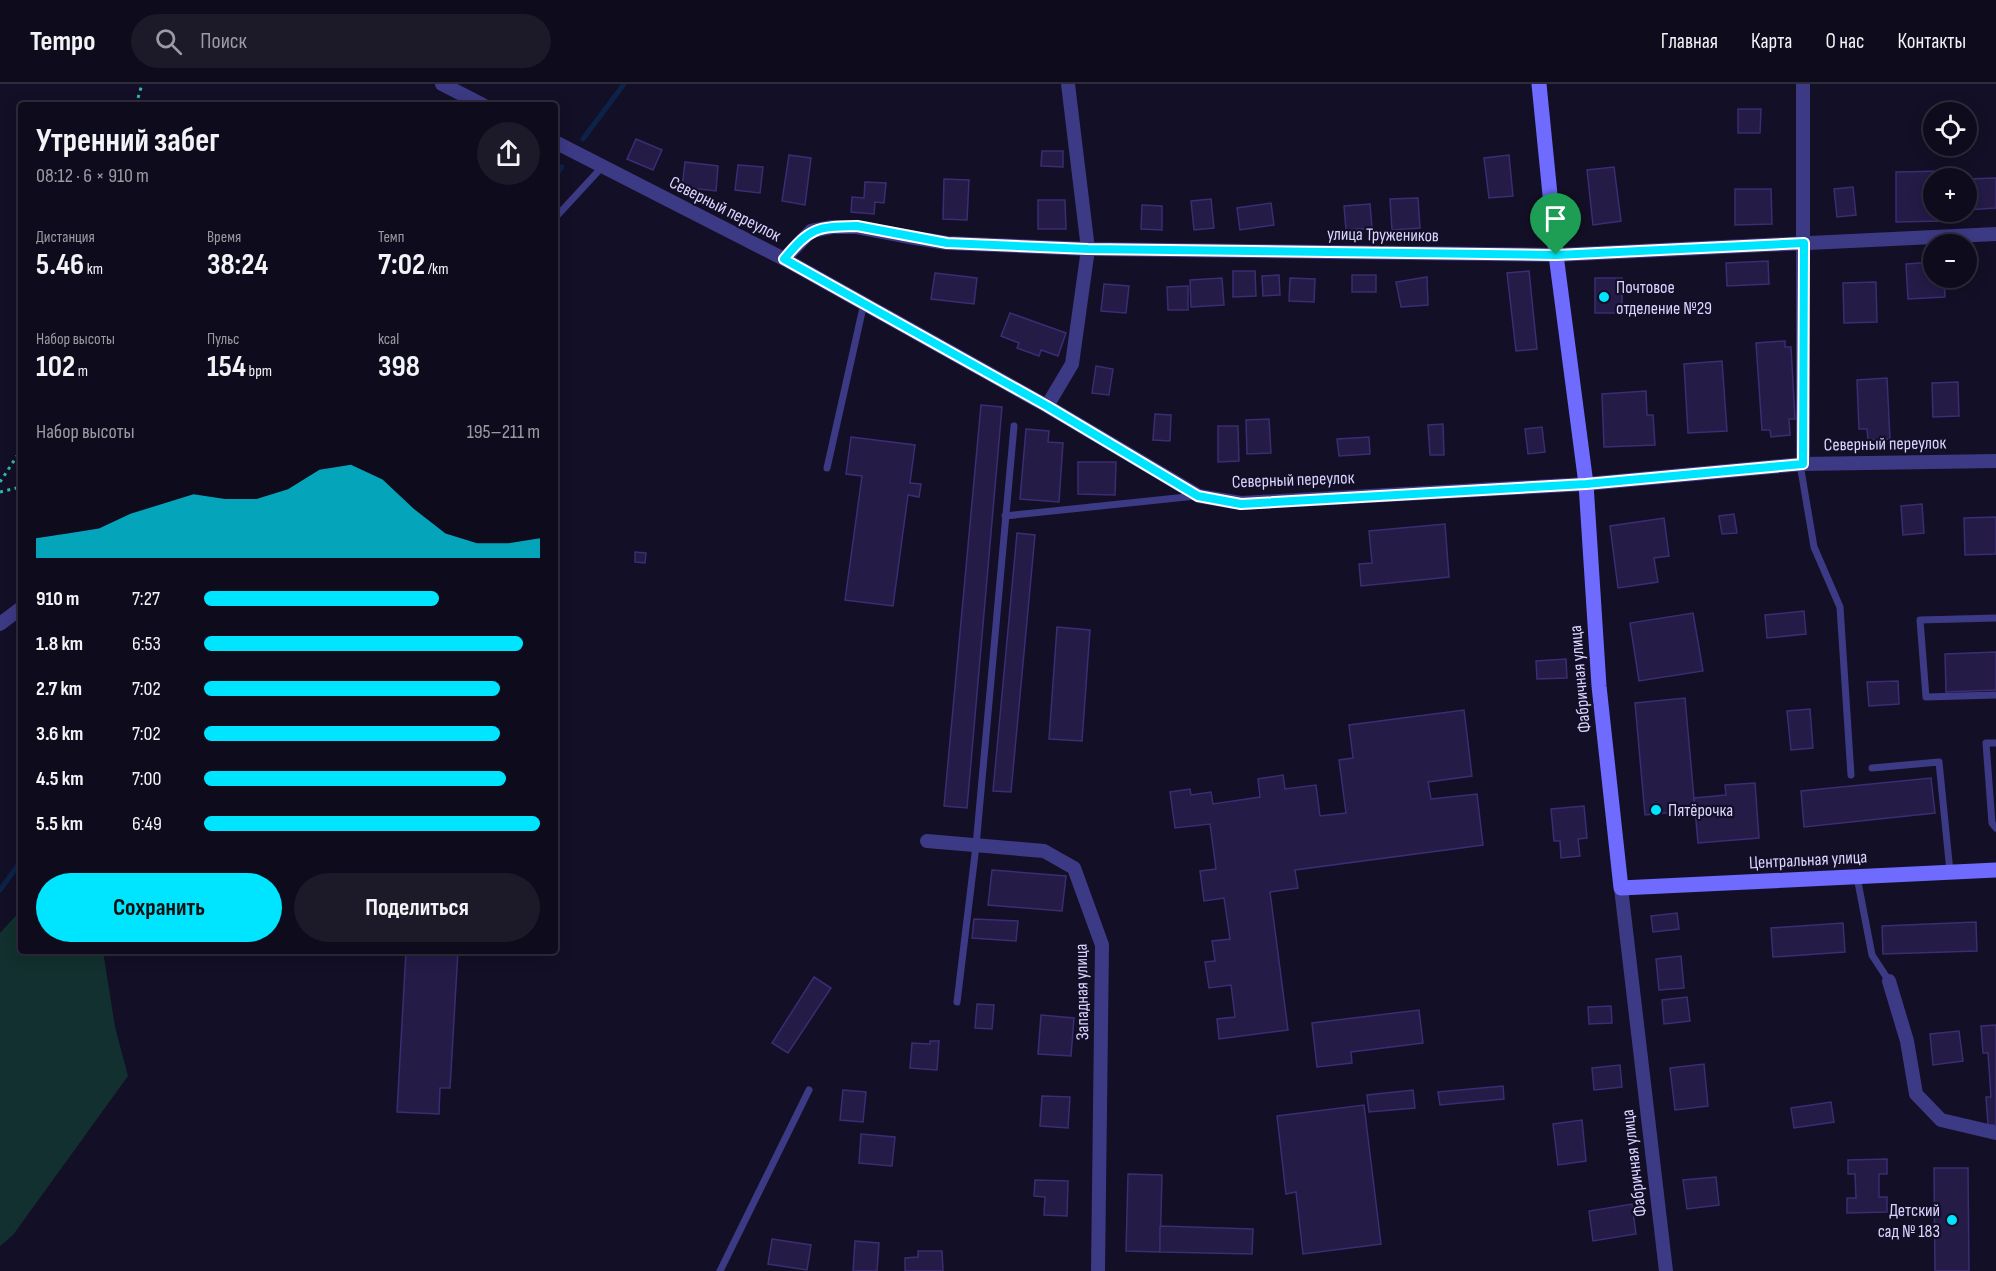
<!DOCTYPE html>
<html lang="ru">
<head>
<meta charset="utf-8">
<style>
	:root { --surface:#0e0b1c; --page:#1c1929; --text:#f1f3f6; --muted:#9b9ba3; --line:#2e2b3b; --accent:#00e5ff }
	body { margin:0; font-family:"Sofia Sans Condensed",sans-serif; background:var(--page); color:var(--text); height:100vh; display:flex; flex-direction:column; font-size:22px; white-space:nowrap }
	* { box-sizing:border-box; margin:0 }
	p { font-size:20px; color:var(--muted) }
	.icon { flex:none; width:33px; height:33px; fill:none; stroke:currentColor; stroke-width:2; stroke-linecap:round; stroke-linejoin:round }
	.map { position:relative; flex:1; overflow:hidden }
	.drawer { position:absolute; left:18px; top:18px; width:540px; height:852px; display:flex; flex-direction:column; background:var(--surface); border-radius:6px; box-shadow:0 3px 15px #0003,0 0 0 2px var(--line) }
	.drawer>* { flex:none }
	.tools { position:absolute; left:1923px; top:18px; display:grid; gap:12px }
	.tools a { display:grid; place-items:center; width:54px; height:54px; border-radius:50%; background:var(--surface); box-shadow:0 3px 15px #0003,0 0 0 2px var(--line); font-size:30px }
	.pin { position:absolute; display:grid; place-items:center; width:51px; height:51px; color:#fff; margin:-62px -26px; border-radius:50% 50% 50% 0; rotate:-45deg; box-shadow:0 0 6px #0007 }
	.pin .icon { rotate:45deg }
	.round { display:grid; place-items:center; flex:none; width:63px; height:63px; border-radius:32px; background:var(--page) }
	.summary { display:flex; align-items:center; justify-content:space-between; height:102px; padding:0 18px }
	h1 { font-size:33px; font-weight:700; line-height:45px }
	.figures { display:grid; grid-template-columns:repeat(3,1fr); gap:9px; height:102px; padding:6px 18px }
	.figures div { display:grid; align-content:center }
	.figures b { font-size:30px; font-weight:700 }
	.figures small { font-size:16px; font-weight:400 }
	.figures p { font-size:16px }
	.chart { height:168px; padding:12px 18px }
	.chart p { display:flex; justify-content:space-between }
	.chart svg { width:100%; height:108px; margin-top:6px; fill:var(--accent); opacity:.7 }
	.primary-button { display:flex; gap:12px; margin-top:auto; padding:12px 18px }
	.primary-button a { flex:1; height:69px; border-radius:36px; background:var(--accent); color:#111; font-size:24px; font-weight:700; line-height:69px; text-align:center }
	.primary-button a+a { background:var(--page); color:var(--text) }
	ul { padding:0 18px; list-style:none; font-size:20px }
	li { display:grid; grid-template-columns:96px 72px 1fr; align-items:center; height:45px }
	li i { height:15px; border-radius:8px; background:var(--accent) }
	header { display:flex; align-items:center; gap:36px; box-sizing:border-box; height:84px; padding:0 30px; background:var(--surface); border-bottom:2px solid var(--line) }
	header strong { font-size:28px }
	nav { display:flex; gap:33px; margin-inline-start:auto; font-size:21px }
	.search { width:420px; height:54px; background:var(--page); display:flex; align-items:center; gap:15px; box-sizing:border-box; padding:0 21px; border-radius:33px; color:var(--muted); font-size:22px }
	.map>svg:first-child { display:block }
	.green { fill:#12302f }
	.lines { fill:none; stroke-linecap:round; stroke-linejoin:round }
	.stream { stroke:#0c2248; stroke-width:5 }
	.building { fill:#241b47; stroke:#3b2d73; stroke-width:1.5 }
	.path { stroke:#2fb8b0; stroke-width:3; stroke-dasharray:3 4.5; stroke-linecap:butt }
	.lane { stroke:#3d3a85; stroke-width:7 }
	.street { stroke:#3d3a85; stroke-width:14 }
	.secondary { stroke:#6f6bff; stroke-width:15 }
	.route-casing { stroke:#fff; stroke-width:12 }
	.route { stroke:#00e5ff; stroke-width:8 }
	.poi-dot { fill:#00e5ff; stroke:#130f26; stroke-width:2 }
	.labels { text-anchor:middle; dominant-baseline:central; stroke-width:4.5; stroke-linejoin:round; paint-order:stroke }
	.street-label { font-size:18px; fill:#d9d4ff; stroke:#130f26 }
	.poi-label { font-size:18px; fill:#d9d4ff; stroke:#130f26; text-anchor:start }
</style>
</head>
<body>
<header>
<strong>Tempo</strong>
<div class="search"><svg class="icon" aria-label="search" viewBox="0 0 24 24"><circle cx="10" cy="10" r="6"/><path d="M15 15l6 6"/></svg>Поиск</div>
<nav><a>Главная</a><a>Карта</a><a>О нас</a><a>Контакты</a></nav>
</header>
<div class="map">
<svg width="1996" height="1187" viewBox="0 0 1996 1187">
	<rect width="100%" height="100%" fill="#130f26"/>
	<!-- green -->
	<path class="green" d="M21 826V867H103L115 943 128 992 13 1151 0 1162V849Z"/>
	<g class="lines">
		<!-- stream -->
		<g class="stream">
			<path d="M583 55 624 0"/>
			<path d="M555 92 562 83"/>
			<path d="M0 806 21 777"/>
		</g>
	</g>
	<!-- building -->
	<g class="building">
		<path d="M1738 25H1761L1760 49H1738Z"/>
		<path d="M636 55 662 66 653 86 627 75Z"/>
		<path d="M1042 67H1063V83L1041 82Z"/>
		<path d="M789 71 811 74 805 121 782 117Z"/>
		<path d="M1509 71 1513 112 1489 114 1484 74Z"/>
		<path d="M685 78 718 82 716 107 682 103Z"/>
		<path d="M738 81 763 83 760 109 735 106Z"/>
		<path d="M1614 83 1621 137 1593 141 1587 86Z"/>
		<path d="M1943 87V94H1934V128H1944V137L1896 138V88Z"/>
		<path d="M1996 94V124L1966 126V95Z"/>
		<path d="M944 95 969 96 967 136 943 135Z"/>
		<path d="M865 98 886 99 884 119 875 118 874 130 851 128 852 113 864 114Z"/>
		<path d="M1853 103 1856 131 1837 133 1834 105Z"/>
		<path d="M1735 105H1771L1772 140 1735 141Z"/>
		<path d="M1418 114 1420 144 1392 146 1390 115Z"/>
		<path d="M1211 115 1214 144 1194 146 1191 117Z"/>
		<path d="M1038 116H1065L1066 145H1038Z"/>
		<path d="M1271 119 1274 141 1240 146 1237 124Z"/>
		<path d="M1370 120 1372 144 1346 146 1344 122Z"/>
		<path d="M1142 121 1162 122V146L1141 145Z"/>
		<path d="M1768 177 1769 200 1727 202 1726 179Z"/>
		<path d="M1934 178V194H1944L1945 213 1908 215 1906 180Z"/>
		<path d="M1233 187H1255L1256 212 1233 213Z"/>
		<path d="M1529 187 1537 265 1516 267 1507 189Z"/>
		<path d="M935 189 977 194 974 220 931 215Z"/>
		<path d="M1279 191 1280 211 1263 212 1262 192Z"/>
		<rect x="1352" y="191" width="24" height="17"/>
		<path d="M1427 193 1428 221 1401 223 1396 198Z"/>
		<path d="M1222 194 1224 221 1191 223 1190 196Z"/>
		<path d="M1290 194 1315 195 1314 218 1289 217Z"/>
		<rect x="1595" y="194" width="27" height="35"/>
		<path d="M1876 198 1877 238 1844 239 1843 199Z"/>
		<path d="M1104 200 1129 202 1126 229 1101 227Z"/>
		<path d="M1188 202V226H1168L1167 203Z"/>
		<path d="M1010 229 1066 249 1058 272 1041 266 1039 272 1017 264 1019 259 1001 252Z"/>
		<path d="M1785 257V263H1791L1795 335H1789L1790 351 1771 353 1770 346H1762L1756 259Z"/>
		<path d="M1722 277 1727 347 1688 349 1684 280Z"/>
		<path d="M1096 282 1113 285 1109 311 1092 309Z"/>
		<path d="M1887 294 1890 355 1868 356 1867 345H1859L1857 296Z"/>
		<path d="M1958 298 1959 332 1933 333 1932 299Z"/>
		<path d="M1646 307 1647 331H1653L1655 361 1604 363 1602 310Z"/>
		<path d="M981 321 1002 323 967 724 944 722Z"/>
		<path d="M1155 330 1171 331 1170 357 1153 356Z"/>
		<path d="M1269 335 1271 369 1247 370 1246 336Z"/>
		<path d="M1443 340 1444 371H1430L1428 341Z"/>
		<path d="M1218 342H1238L1239 377 1218 378Z"/>
		<path d="M1542 343 1545 368 1528 370 1525 345Z"/>
		<path d="M1026 345 1049 347 1048 358 1063 359 1059 418 1020 415Z"/>
		<path d="M851 353 915 361 910 399 921 400 919 413 908 411 893 522 845 516 862 392 846 390Z"/>
		<path d="M1369 353 1370 370 1339 372 1337 355Z"/>
		<path d="M1078 378H1116L1115 411 1078 410Z"/>
		<path d="M1922 420 1924 449 1903 451 1901 422Z"/>
		<path d="M1734 430 1737 449 1722 450 1719 432Z"/>
		<path d="M1996 433V470L1965 471 1964 434Z"/>
		<path d="M1664 434 1669 472 1654 474 1658 498 1618 504 1610 442Z"/>
		<path d="M1445 440 1449 493 1361 502 1359 480 1372 479 1369 447Z"/>
		<path d="M1017 449 1035 451 1011 708 993 707Z"/>
		<path d="M635 468 646 469 645 479 635 478Z"/>
		<path d="M1804 527 1806 550 1767 554 1765 531Z"/>
		<path d="M1693 529 1703 587 1639 597 1630 539Z"/>
		<path d="M1057 543 1090 546 1082 657 1049 655Z"/>
		<path d="M1996 568V606L1946 608 1945 570Z"/>
		<path d="M1566 575 1567 594 1537 595 1536 577Z"/>
		<path d="M1898 597 1899 620 1869 622 1867 598Z"/>
		<path d="M1685 614 1695 726 1645 731 1635 619Z"/>
		<path d="M1810 625 1813 664 1791 666 1787 627Z"/>
		<path d="M1464 626 1472 692 1428 698 1431 715 1477 710 1483 761 1295 786 1298 804 1270 808 1288 946 1219 955 1217 935 1235 933 1231 901 1209 904 1205 878 1215 877 1212 857 1230 855 1224 814 1204 817 1200 787 1216 785 1210 740 1175 744 1170 708 1190 705 1191 711 1211 708 1213 720 1260 713 1258 695 1283 691 1285 705 1316 701 1320 732 1346 729 1339 676 1353 674 1349 641Z"/>
		<path d="M1931 694 1935 729 1804 743 1801 707Z"/>
		<path d="M1755 699 1759 754 1698 759 1694 714 1726 711 1725 701Z"/>
		<path d="M1584 722 1587 754 1578 755 1580 772 1561 774 1560 757H1554L1551 725Z"/>
		<path d="M992 786 1066 792 1062 827 988 821Z"/>
		<path d="M1677 829 1679 845 1653 848 1651 832Z"/>
		<path d="M974 835 1018 837 1016 857 972 854Z"/>
		<path d="M1976 838 1977 867 1883 870 1882 842Z"/>
		<path d="M1843 839 1845 868 1773 873 1771 844Z"/>
		<path d="M406 867H458L450 1004H440L439 1030 397 1028Z"/>
		<path d="M1681 872 1684 904 1659 906 1656 875Z"/>
		<path d="M814 893 831 904 788 969 772 959Z"/>
		<path d="M1687 913 1690 937 1664 940 1662 916Z"/>
		<path d="M977 920 994 921 992 945 975 944Z"/>
		<path d="M1611 922 1612 939 1589 940 1588 923Z"/>
		<path d="M1419 926 1423 959 1351 968 1352 979 1317 983 1312 939Z"/>
		<path d="M1041 931 1074 934 1071 972 1038 970Z"/>
		<path d="M1996 941V1041H1988L1986 1013H1991L1988 969H1983L1981 942Z"/>
		<path d="M1959 947 1963 977 1933 981 1930 950Z"/>
		<path d="M930 957H939L937 986 910 984 912 959 930 960Z"/>
		<path d="M1704 980 1708 1022 1675 1026 1670 984Z"/>
		<path d="M1620 981 1622 1003 1594 1006 1592 984Z"/>
		<path d="M1503 1002 1504 1015 1440 1021 1438 1008Z"/>
		<path d="M843 1006 866 1008 863 1038 840 1036Z"/>
		<path d="M1413 1006 1415 1024 1369 1028 1367 1011Z"/>
		<path d="M1042 1012 1070 1013 1068 1044 1040 1042Z"/>
		<path d="M1831 1018 1834 1038 1794 1044 1791 1024Z"/>
		<path d="M1364 1021 1381 1160 1303 1170 1296 1108 1286 1110 1277 1032Z"/>
		<path d="M1582 1036 1586 1077 1558 1081 1553 1040Z"/>
		<path d="M861 1050 895 1053 892 1082 859 1079Z"/>
		<path d="M1887 1075V1090H1879V1113H1887V1128L1847 1129V1114H1856L1855 1090H1848V1076Z"/>
		<path d="M1934 1084H1968L1969 1187H1935Z"/>
		<path d="M1128 1090 1162 1091 1160 1168 1126 1167Z"/>
		<path d="M1716 1093 1719 1121 1687 1125 1683 1096Z"/>
		<path d="M1035 1096 1068 1097 1067 1132 1044 1131 1045 1113 1034 1112Z"/>
		<path d="M1632 1120 1636 1150 1593 1157 1589 1127Z"/>
		<path d="M1160 1142 1253 1145 1252 1170 1160 1168Z"/>
		<path d="M772 1155 811 1161 807 1186 768 1180Z"/>
		<path d="M855 1157 879 1159 877 1187H853Z"/>
		<path d="M918 1167H942L943 1187H905V1174L918 1173Z"/>
	</g>
	<g class="lines">
		<!-- path -->
		<g class="path">
			<path d="M136 21 142 0"/>
			<path d="M0 398 21 366"/>
			<path d="M0 408 21 403"/>
		</g>
		<!-- lane -->
		<g class="lane">
			<path d="M555 134 603 82"/>
			<path d="M1800 380 1814 463 1840 523 1851 691"/>
			<path d="M827 384 864 219"/>
			<path d="M1005 432 1196 412"/>
			<path d="M1996 534 1920 536 1926 613 1996 611"/>
			<path d="M1996 659H1986L1992 739 1996 744"/>
			<path d="M1872 684 1939 678 1950 788"/>
			<path d="M1857 793 1872 871 1889 897"/>
			<path d="M957 918 976 762 1014 342"/>
			<path d="M720 1187 809 1006"/>
		</g>
		<!-- street -->
		<g class="street">
			<path d="M442 0 483 21"/>
			<path d="M1803 0V380"/>
			<path d="M555 58 784 175 1047 322 1199 412 1241 419 1586 400 1803 380 1996 377"/>
			<path d="M784 175 811 147 832 143H857L915 154 947 159 1088 165 1556 171 1996 150"/>
			<path d="M1047 322 1072 280 1088 165 1068 0"/>
			<path d="M0 540 21 524"/>
			<path d="M927 757 1044 767 1074 784 1102 861 1098 1187"/>
			<path d="M1621 804 1666 1187"/>
			<path d="M1889 897 1907 957 1916 1010 1941 1036 1996 1049"/>
		</g>
		<!-- secondary -->
		<path class="secondary" d="M1539 0 1556 171 1586 400 1599 602 1621 804 1996 786"/>
	</g>
	<g class="lines">
		<defs>
			<path id="route" d="M857 142 947 159 1088 165 1556 171 1804 159 1803 380 1586 400 1241 420 1198 412 1047 322 784 175C811 143 816 143 857 142Z"/>
		</defs>
		<!-- route casing -->
		<use href="#route" class="route-casing"/>
		<!-- route -->
		<use href="#route" class="route"/>
	</g>
	<!-- markers -->
	<g class="poi-dot">
		<circle cx="1604" cy="213" r="6"/>
		<circle cx="1656" cy="726" r="6"/>
		<circle cx="1952" cy="1136" r="6"/>
	</g>
	<g class="labels">
		<!-- street labels -->
		<g class="street-label">
			<text transform="translate(725 125) rotate(27)">Северный переулок</text>
			<text transform="translate(1383 151) rotate(1)">улица Тружеников</text>
			<text transform="translate(1885 360) rotate(-1)">Северный переулок</text>
			<text transform="translate(1293 396) rotate(-2)">Северный переулок</text>
			<text transform="translate(1580 595) rotate(-95)">Фабричная улица</text>
			<text transform="translate(1808 776) rotate(-3)">Центральная улица</text>
			<text transform="translate(1082 908) rotate(-91)">Западная улица</text>
			<text transform="translate(1634 1079) rotate(-97)">Фабричная улица</text>
		</g>
		<!-- poi labels -->
		<g class="poi-label">
			<text x="1616" y="203">Почтовое<tspan x="1616" dy="21">отделение №29</tspan></text>
			<text x="1668" y="726">Пятёрочка</text>
			<text x="1940" y="1126" text-anchor="end">Детский<tspan x="1940" dy="21">сад № 183</tspan></text>
		</g>
	</g>
</svg>
<div class="tools">
<a><svg class="icon" aria-label="locate" viewBox="0 0 24 24"><circle cx="12" cy="12" r="6"/><path d="M12 2v4M12 18v4M2 12h4M18 12h4"/></svg></a>
<a>+</a>
<a>−</a>
</div>
<div class="pin" style="left:1556px;top:171px;background:#1e9e55"><svg class="icon" aria-label="arrive" viewBox="0 0 24 24"><path d="M6 21V4h12l-3 4 3 4H6"/></svg></div>
<section class="drawer">
<div class="summary"><div><h1>Утренний забег</h1><p>08:12 · 6 × 910 m</p></div><a class="round"><svg class="icon" aria-label="share" viewBox="0 0 24 24"><path d="M12 15V3M7 8l5-5 5 5M5 13v7h14v-7"/></svg></a></div>
<div class="figures">
<div><p>Дистанция</p><b>5.46<small> km</small></b></div>
<div><p>Время</p><b>38:24</b></div>
<div><p>Темп</p><b>7:02<small> /km</small></b></div>
</div>
<div class="figures">
<div><p>Набор высоты</p><b>102<small> m</small></b></div>
<div><p>Пульс</p><b>154<small> bpm</small></b></div>
<div><p>kcal</p><b>398</b></div>
</div>
<div class="chart"><p><span>Набор высоты</span>195–211 m</p>
<svg viewBox="0 0 160 44" preserveAspectRatio="none"><path d="M0 44V36L10 34L20 32L30 26L40 22L50 18L60 20L70 20L80 16L90 8L100 6L110 12L120 24L130 34L140 38L150 38L160 36V44z"/></svg>
</div>
<ul>
<li><b>910 m</b>7:27<i style="width:70%"></i></li>
<li><b>1.8 km</b>6:53<i style="width:95%"></i></li>
<li><b>2.7 km</b>7:02<i style="width:88%"></i></li>
<li><b>3.6 km</b>7:02<i style="width:88%"></i></li>
<li><b>4.5 km</b>7:00<i style="width:90%"></i></li>
<li><b>5.5 km</b>6:49<i style="width:100%"></i></li>
</ul>
<div class="primary-button"><a>Сохранить</a><a>Поделиться</a></div>
</section>
</div>
</body>
</html>
